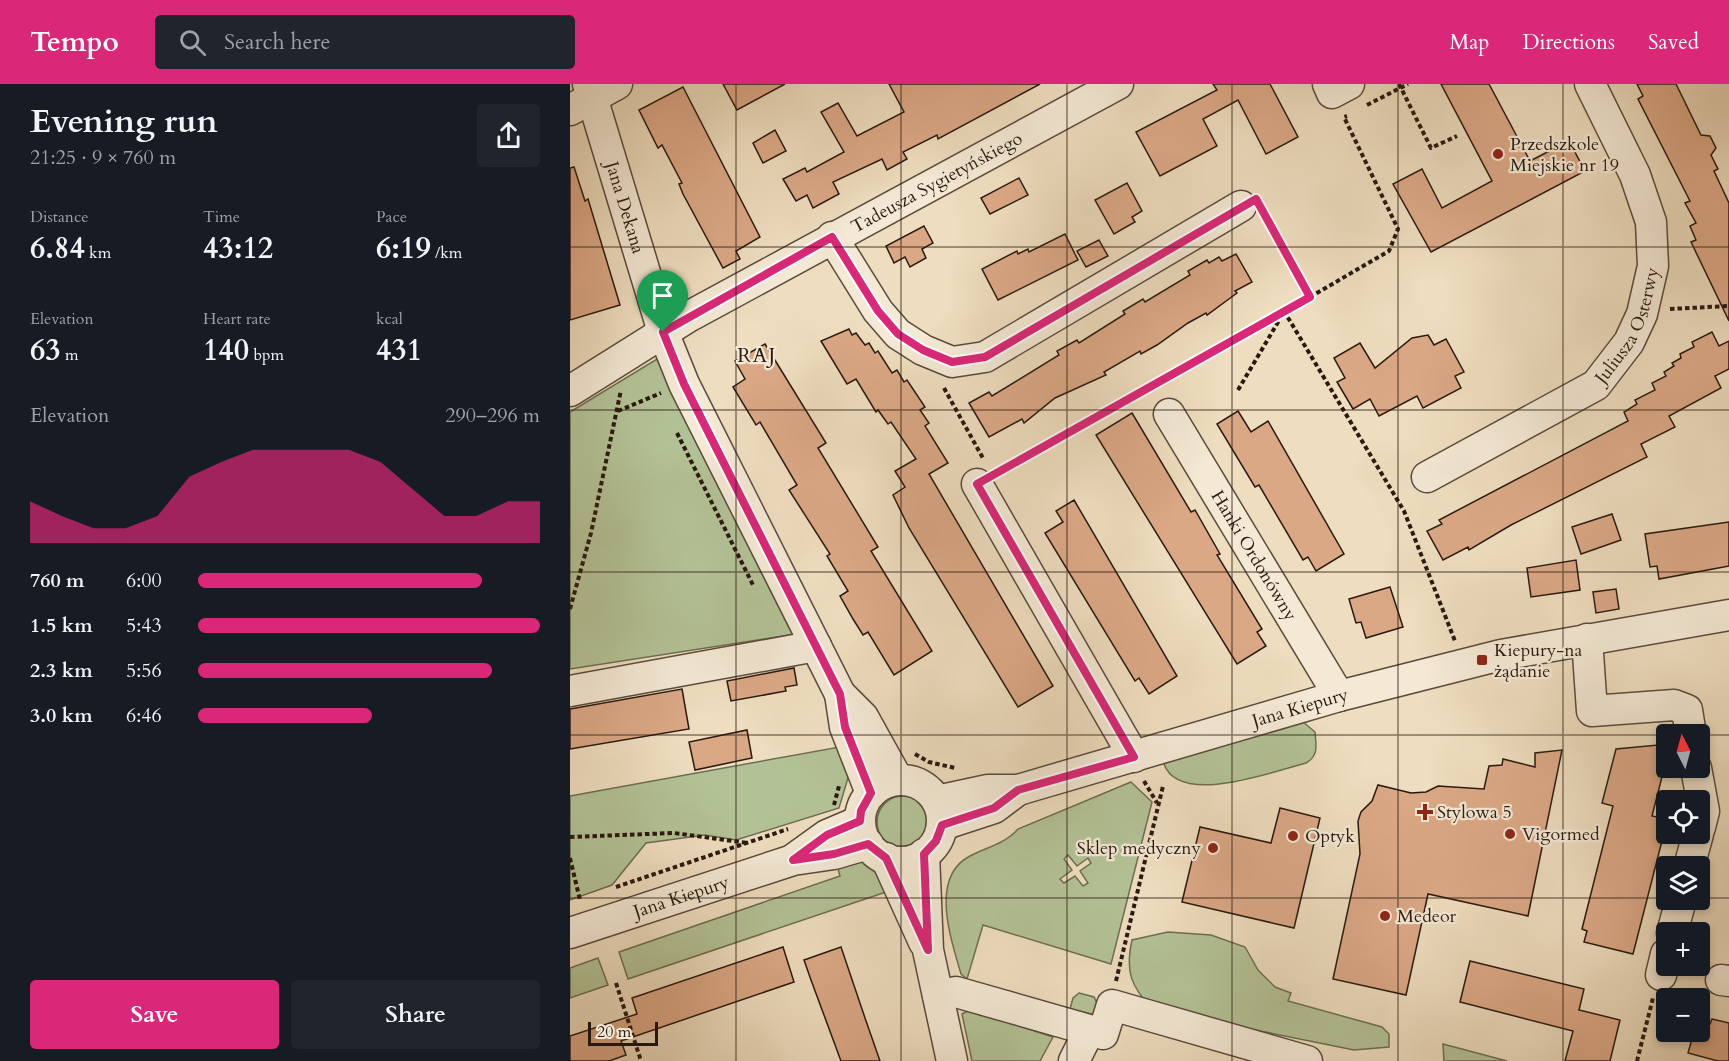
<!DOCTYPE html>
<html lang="en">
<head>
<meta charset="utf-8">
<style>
	:root { --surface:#171b24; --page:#20242c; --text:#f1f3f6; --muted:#9ea1a6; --accent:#db2777 }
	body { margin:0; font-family:Cardo,serif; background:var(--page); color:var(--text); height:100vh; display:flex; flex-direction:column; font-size:22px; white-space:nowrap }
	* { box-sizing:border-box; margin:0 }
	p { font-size:20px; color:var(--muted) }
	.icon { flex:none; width:33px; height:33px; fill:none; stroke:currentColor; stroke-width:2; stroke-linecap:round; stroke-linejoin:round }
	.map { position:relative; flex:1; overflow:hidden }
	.side { display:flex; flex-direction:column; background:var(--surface); width:570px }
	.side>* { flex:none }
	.needle { width:39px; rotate:354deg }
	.controls { position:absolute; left:1086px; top:640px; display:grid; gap:12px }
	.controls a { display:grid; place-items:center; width:54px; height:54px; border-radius:6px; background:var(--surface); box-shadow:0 3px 9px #0003; font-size:30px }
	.scale { position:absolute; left:18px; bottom:15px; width:70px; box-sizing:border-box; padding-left:6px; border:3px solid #2a1910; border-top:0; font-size:16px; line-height:21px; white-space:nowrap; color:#2a1910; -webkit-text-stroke:4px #f4e9d5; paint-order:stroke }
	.pin { position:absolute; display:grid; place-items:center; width:51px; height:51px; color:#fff; margin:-62px -26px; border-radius:50% 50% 50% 0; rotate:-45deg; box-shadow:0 0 6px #0007 }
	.pin .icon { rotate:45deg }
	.round { display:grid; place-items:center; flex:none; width:63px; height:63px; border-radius:6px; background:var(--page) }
	.head { display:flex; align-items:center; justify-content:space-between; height:102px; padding:0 30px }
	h1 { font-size:33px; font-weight:600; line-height:45px }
	.metrics { display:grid; grid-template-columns:repeat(3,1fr); gap:9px; height:102px; padding:6px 30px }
	.metrics div { display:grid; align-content:center }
	.metrics b { font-size:30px; font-weight:600 }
	.metrics small { font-size:16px; font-weight:400 }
	.metrics p { font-size:16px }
	.chart { height:168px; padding:12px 30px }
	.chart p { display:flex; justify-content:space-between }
	.chart svg { width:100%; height:108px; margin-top:6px; fill:var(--accent); opacity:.7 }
	.action { display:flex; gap:12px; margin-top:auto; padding:12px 30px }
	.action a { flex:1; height:69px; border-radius:6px; background:var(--accent); color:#fff; font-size:24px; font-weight:600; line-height:69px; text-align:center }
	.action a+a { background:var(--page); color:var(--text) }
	ul { padding:0 30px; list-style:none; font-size:20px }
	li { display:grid; grid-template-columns:96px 72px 1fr; align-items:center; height:45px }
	li i { height:15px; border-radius:8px; background:var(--accent) }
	header { display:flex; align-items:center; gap:36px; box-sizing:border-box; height:84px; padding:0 30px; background:var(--accent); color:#fff }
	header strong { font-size:28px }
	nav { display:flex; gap:33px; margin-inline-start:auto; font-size:21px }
	.search { width:420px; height:54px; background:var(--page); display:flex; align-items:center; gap:15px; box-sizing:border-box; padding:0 21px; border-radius:6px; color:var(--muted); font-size:22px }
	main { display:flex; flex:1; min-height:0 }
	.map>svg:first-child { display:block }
	.green { fill:#b3c296; stroke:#6e6e53; stroke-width:1.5; fill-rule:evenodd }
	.building { fill:#dba886; stroke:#2a1910; stroke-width:1.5 }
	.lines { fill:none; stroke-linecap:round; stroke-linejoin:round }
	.minor-casing { stroke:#5b4a3c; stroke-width:33 }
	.path { stroke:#2a1910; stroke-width:4; stroke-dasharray:4.5 3; stroke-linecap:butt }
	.minor { stroke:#f4e9d5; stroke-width:30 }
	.route-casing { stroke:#fff; stroke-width:12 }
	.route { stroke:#db2777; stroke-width:8 }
	.grid { fill:none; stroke:#2a1910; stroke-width:1.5; stroke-opacity:0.55 }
	.poi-dot { fill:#8f2418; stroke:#f4e9d5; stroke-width:2 }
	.labels { text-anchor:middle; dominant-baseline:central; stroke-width:4.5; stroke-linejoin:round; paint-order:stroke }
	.poi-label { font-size:18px; fill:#2a1910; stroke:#f4e9d5; text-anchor:start }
	.street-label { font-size:18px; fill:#2a1910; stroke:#f4e9d5 }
	.neighbourhood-label { font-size:20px; letter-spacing:1.5px; fill:#2a1910; stroke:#f4e9d5 }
</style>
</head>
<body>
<header>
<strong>Tempo</strong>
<div class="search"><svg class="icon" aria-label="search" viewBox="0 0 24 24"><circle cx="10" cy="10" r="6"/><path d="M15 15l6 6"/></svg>Search here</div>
<nav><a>Map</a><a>Directions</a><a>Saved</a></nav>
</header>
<main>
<section class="side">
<div class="head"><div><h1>Evening run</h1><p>21:25 · 9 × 760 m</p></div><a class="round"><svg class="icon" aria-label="share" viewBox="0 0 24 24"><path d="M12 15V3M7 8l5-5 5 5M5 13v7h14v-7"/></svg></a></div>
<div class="metrics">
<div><p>Distance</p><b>6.84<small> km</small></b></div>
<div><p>Time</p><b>43:12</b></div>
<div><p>Pace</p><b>6:19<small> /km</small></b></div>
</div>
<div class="metrics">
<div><p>Elevation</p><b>63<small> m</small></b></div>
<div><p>Heart rate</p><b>140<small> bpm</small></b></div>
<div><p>kcal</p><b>431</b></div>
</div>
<div class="chart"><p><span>Elevation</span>290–296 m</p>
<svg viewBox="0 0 160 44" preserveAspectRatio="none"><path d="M0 44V27L10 33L20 38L30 38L40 33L50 17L60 11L70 6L80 6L90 6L100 6L110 11L120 22L130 33L140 33L150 27L160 27V44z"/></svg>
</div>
<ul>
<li><b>760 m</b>6:00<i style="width:83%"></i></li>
<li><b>1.5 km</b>5:43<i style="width:100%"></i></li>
<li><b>2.3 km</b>5:56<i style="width:86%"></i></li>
<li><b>3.0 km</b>6:46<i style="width:51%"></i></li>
</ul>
<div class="action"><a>Save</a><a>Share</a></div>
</section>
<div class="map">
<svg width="1159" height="977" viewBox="0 0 1159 977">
	<rect width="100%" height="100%" fill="#eeddbf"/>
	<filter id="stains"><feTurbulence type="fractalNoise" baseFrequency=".00333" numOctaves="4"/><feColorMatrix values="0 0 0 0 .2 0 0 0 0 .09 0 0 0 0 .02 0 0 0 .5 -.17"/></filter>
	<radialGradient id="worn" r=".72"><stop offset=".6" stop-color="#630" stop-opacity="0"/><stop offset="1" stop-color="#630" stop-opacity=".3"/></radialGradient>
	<!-- green -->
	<g class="green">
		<path d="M87 275 227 550 0 585V328Z"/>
		<path d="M732 637 745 648C746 661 749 672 736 679 705 687 609 723 594 680L597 676Z"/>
		<path d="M275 662 280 687 269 724 166 756 135 751 76 759 42 801 0 816V712Z"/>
		<path d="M561 698 582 718 541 880 413 841 397 895 391 890C381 855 359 793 400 772 417 763 435 760 448 745ZM498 771 507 782 518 774 521 779 510 787 518 799 513 802 505 792 494 799 490 795 502 786 494 775Z"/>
		<circle cx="333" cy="738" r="26"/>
		<path d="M295 771 300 780 310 787 322 806 58 895 49 868 270 792 266 778Z"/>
		<path d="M598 848 641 851 675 863 688 886 705 903 721 909 718 917 812 943 819 950V963L784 966 582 925C561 902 555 888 562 856Z"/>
		<path d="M28 874 38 901 0 914V884Z"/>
		<path d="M509 909 524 913 527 919 526 931 500 925 503 914Z"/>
		<path d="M400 926 483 953 470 977H402L392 930Z"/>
		<path d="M873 960 937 977H874Z"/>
	</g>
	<!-- building -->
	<g class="building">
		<path d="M153 0H215L167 26Z"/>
		<path d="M319 0H470L368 55 367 51 333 68 337 75 317 86 312 75 263 98 269 110 243 124 237 111 226 117 213 95 235 84 237 88 274 68 251 28 268 19 287 52 334 28Z"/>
		<path d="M643 0H700L728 53 696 70 668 16 633 35 647 62 590 92 566 48 647 6Z"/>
		<path d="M871 0H919L960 77 999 57 1015 87 861 168 823 100 852 85 872 124 922 97Z"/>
		<path d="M1067 0H1106L1131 51 1140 52 1146 64 1141 71 1148 85 1144 87 1159 119V237L1121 158 1126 156 1120 142 1126 139 1115 119 1120 117 1068 15 1073 12Z"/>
		<path d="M113 3 190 153 166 167 170 175 153 184 113 110 109 100 112 99 92 61 88 64 69 26Z"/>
		<path d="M205 46 216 67 193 79 183 59Z"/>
		<path d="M4 83 15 117 18 115 50 221 0 236V84Z"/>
		<path d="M449 94 458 111 420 130 411 114Z"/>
		<path d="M557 99 572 127 562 133 565 138 544 150 525 116Z"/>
		<path d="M354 142 363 159 352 165 356 174 340 183 335 173 324 179 316 162Z"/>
		<path d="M495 150 508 176 428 216 412 185 447 167 448 170 458 165 459 168Z"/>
		<path d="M529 156 538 172 516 183 507 167Z"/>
		<path d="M666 170 682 198 665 207 667 209 637 231 636 229 618 239 587 261 571 270 570 267 534 288 536 291 485 314 454 339 452 335 419 353 399 319 419 308 422 312 489 271 487 267 507 256 509 259 555 230 553 227 573 215 575 218 620 191 618 187 637 176 639 179 649 173 652 177Z"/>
		<path d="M279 245 282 251 286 249 295 261 299 259 305 269 308 267 322 289 327 286 334 298 337 296 355 323 350 326 359 339 355 342 378 379 359 390 483 602 448 623 339 444 323 411 335 403 325 387 346 375 321 338 318 340 308 326 306 328 286 295 277 300 251 257Z"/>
		<path d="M1142 248 1149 262 1159 257V285L1145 292 1151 304 1099 332 1105 343 1071 360 1077 373 941 441 899 466 898 463 873 476 857 447 872 440 869 436 1058 337 1054 328 1067 320 1065 316 1085 306 1082 299 1096 292 1094 288 1104 282 1102 279 1111 274 1110 270 1124 263 1122 258Z"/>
		<path d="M858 251 864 261 876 255 894 288 885 292 891 304 853 324 847 312 809 332 800 315 783 325 767 298 775 294 764 274 790 259 805 284 842 254Z"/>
		<path d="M195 260 256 359 248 364 308 463 301 467 362 567 324 591 298 548 293 551 283 535 270 512 278 507 257 472 260 470 219 406 227 401 190 338 186 341 163 303 175 295 165 277Z"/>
		<path d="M668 327 681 348 698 337 774 470 746 487 738 473 733 476 689 401 685 403 647 340Z"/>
		<path d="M562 329 621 428 625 426 650 470 647 471 692 545 687 548 696 562 667 580 526 351Z"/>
		<path d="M504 416 607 592 579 610 569 594 565 597 475 449 493 438 486 427Z"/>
		<path d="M1042 430 1051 456 1011 470 1002 443Z"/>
		<path d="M1159 438V482L1089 495 1087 482 1080 483 1075 450Z"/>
		<path d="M1006 476 1010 506 961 513 957 484Z"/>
		<path d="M820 503 833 543 796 554 791 538 786 539 779 515Z"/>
		<path d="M1046 505 1049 525 1026 529 1023 508Z"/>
		<path d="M224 584 227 601 215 603 216 607 161 617 157 597Z"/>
		<path d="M112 605 119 645 0 665V625Z"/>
		<path d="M177 646 182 674 125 686 119 658Z"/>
		<path d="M1088 661 1093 689 1082 732 1092 734 1089 748 1094 749 1063 870 1014 858 1017 847 1012 845 1043 722 1032 719 1046 665Z"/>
		<path d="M992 666 958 832 858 810 836 911 763 895 790 770 788 737 791 728 802 717 808 701 841 709 856 708 868 702 914 705 919 682 932 681 933 675 965 683V669Z"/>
		<path d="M710 724 750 734 724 844 612 818 630 743 701 759Z"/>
		<path d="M213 863 224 898 51 957 56 971 39 977H0V952L67 930 62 914Z"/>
		<path d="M271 863 295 934 310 977H271L241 896 234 876Z"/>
		<path d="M900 877 1014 905 1009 926 1050 936 1040 977H995L1003 947 890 918Z"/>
		<path d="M1142 935 1159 939V977H1148L1118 969 1124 948H1130V937L1140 940Z"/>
	</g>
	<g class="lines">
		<defs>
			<g id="minor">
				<path id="s1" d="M18 0 93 248 114 300 270 610 293 633 328 696"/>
				<path d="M758 0 762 9 779 0"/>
				<path d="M0 26 47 0"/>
				<path d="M262 153 308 227 328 250 353 266 382 278 415 273 671 122"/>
				<path id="s2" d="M0 307 118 233 548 0"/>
				<path id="s3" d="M599 330 769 612"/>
				<path id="s4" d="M857 393 1026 301 1059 258 1072 230 1083 182 1081 138 1065 91 1020 0"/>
				<path d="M407 400 564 673"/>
				<path d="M1017 555 1022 627 1104 621 1117 626 1121 651"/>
				<path d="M0 607 246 562"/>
				<path d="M270 610 275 643 301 709"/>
				<path d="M1126 684 1134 727 1130 743"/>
				<circle cx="331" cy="737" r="41"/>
				<path id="s5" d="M367 717 418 706H448L769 612 931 571 1159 531"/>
				<path d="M372 741 424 724 448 706"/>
				<path d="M354 770 358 866 382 977"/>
				<path d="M225 774 257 751 290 737"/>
				<path d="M316 774 354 858"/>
				<path d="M1119 783 1128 750"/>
				<path id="s6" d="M0 849 223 776 264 770 298 760"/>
				<path d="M1102 849 1111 816"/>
				<path d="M1091 891 1096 870"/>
				<path d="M1151 896 1159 897"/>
				<path d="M368 911 386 908 533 950 542 921 737 977"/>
				<path d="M504 977 519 947"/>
			</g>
		</defs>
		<!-- minor casing -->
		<use href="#minor" class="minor-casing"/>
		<!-- path -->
		<g class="path">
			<path d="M829 0 861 64 887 52"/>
			<path d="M797 21 838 0"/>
			<path d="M740 213 819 167 828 145 774 33 777 32"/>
			<path d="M1100 225 1159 222"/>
			<path d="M714 227 834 427 885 557"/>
			<path d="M374 304 414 376"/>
			<path d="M668 306 714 228"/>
			<path d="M48 327 91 309"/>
			<path d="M107 349 184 503"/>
			<path d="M428 388 740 213 694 130"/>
			<path d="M0 525 21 449 51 306"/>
			<path d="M345 670 359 678 385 684"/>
			<path d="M574 697 587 719"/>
			<path d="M264 721 269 702"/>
			<path d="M0 753 104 749 178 759"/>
			<path d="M0 774 10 816"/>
			<path d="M46 803 218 745"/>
			<path d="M546 897 593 702"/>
			<path d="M46 899 71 977"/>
			<path d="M1067 977 1083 914"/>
		</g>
		<!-- minor -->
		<use href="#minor" class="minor"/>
	</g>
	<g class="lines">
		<defs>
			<path id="route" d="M686 115 740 213 407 400 564 673 448 706 424 724 372 741 366 757 354 770 358 866 316 774 298 760 264 770 223 776 257 751 290 737 291 727 301 709 275 643 270 610 114 300 93 248 262 153 308 227 328 250 353 266 382 278 415 273Z"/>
		</defs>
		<!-- route casing -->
		<use href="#route" class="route-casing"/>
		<!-- route -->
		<use href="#route" class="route"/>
	</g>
	<!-- grid -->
	<path class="grid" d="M166 0V977M331 0V977M497 0V977M662 0V977M828 0V977M993 0V977M0 163H1159M0 326H1159M0 488H1159M0 651H1096M1130 651H1159M0 814H1096M1130 814H1159"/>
	<!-- markers -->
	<g class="poi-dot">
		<circle cx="928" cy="70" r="6"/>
		<rect x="906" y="570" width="12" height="12" rx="3"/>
		<path d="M852 719h6v6h6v6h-6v6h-6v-6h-6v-6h6z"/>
		<circle cx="940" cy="750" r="6"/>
		<circle cx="723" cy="752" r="6"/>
		<circle cx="643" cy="764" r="6"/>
		<circle cx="815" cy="832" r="6"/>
	</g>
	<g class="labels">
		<!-- poi labels -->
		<g class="poi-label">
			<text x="940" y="60">Przedszkole<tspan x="940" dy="21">Miejskie nr 19</tspan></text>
			<text x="924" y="566">Kiepury-na<tspan x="924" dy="21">żądanie</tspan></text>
			<text x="867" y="728">Stylowa 5</text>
			<text x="952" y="750">Vigormed</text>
			<text x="735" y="752">Optyk</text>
			<text x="631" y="764" text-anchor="end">Sklep medyczny</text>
			<text x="827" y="832">Medeor</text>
		</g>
		<!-- street labels -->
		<g class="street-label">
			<text stroke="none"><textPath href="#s2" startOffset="422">Tadeusza Sygietyńskiego</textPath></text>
			<text stroke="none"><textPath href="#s1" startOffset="129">Jana Dekana</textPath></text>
			<text stroke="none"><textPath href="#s4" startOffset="261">Juliusza Osterwy</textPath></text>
			<text stroke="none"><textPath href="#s3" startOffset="165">Hanki Ordonówny</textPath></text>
			<text stroke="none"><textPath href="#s5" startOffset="376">Jana Kiepury</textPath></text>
			<text stroke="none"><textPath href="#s6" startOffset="117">Jana Kiepury</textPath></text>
		</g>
		<!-- neighbourhood labels -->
		<g class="neighbourhood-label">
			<text x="187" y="271">RAJ</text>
		</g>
	</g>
	<rect width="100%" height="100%" filter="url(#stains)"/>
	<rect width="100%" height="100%" fill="url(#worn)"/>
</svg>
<div class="controls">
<a><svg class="needle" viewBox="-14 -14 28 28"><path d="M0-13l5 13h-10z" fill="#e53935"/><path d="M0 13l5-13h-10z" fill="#9ea1a6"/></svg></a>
<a><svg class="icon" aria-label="locate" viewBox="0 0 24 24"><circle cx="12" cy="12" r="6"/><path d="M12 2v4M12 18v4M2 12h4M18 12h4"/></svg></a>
<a><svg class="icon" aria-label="layers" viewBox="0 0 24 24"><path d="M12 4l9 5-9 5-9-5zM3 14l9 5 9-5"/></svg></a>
<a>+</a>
<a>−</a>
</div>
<div class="scale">20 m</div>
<div class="pin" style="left:93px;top:248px;background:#1e9e55"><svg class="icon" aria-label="arrive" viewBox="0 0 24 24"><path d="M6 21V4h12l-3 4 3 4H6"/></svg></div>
</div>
</main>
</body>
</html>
